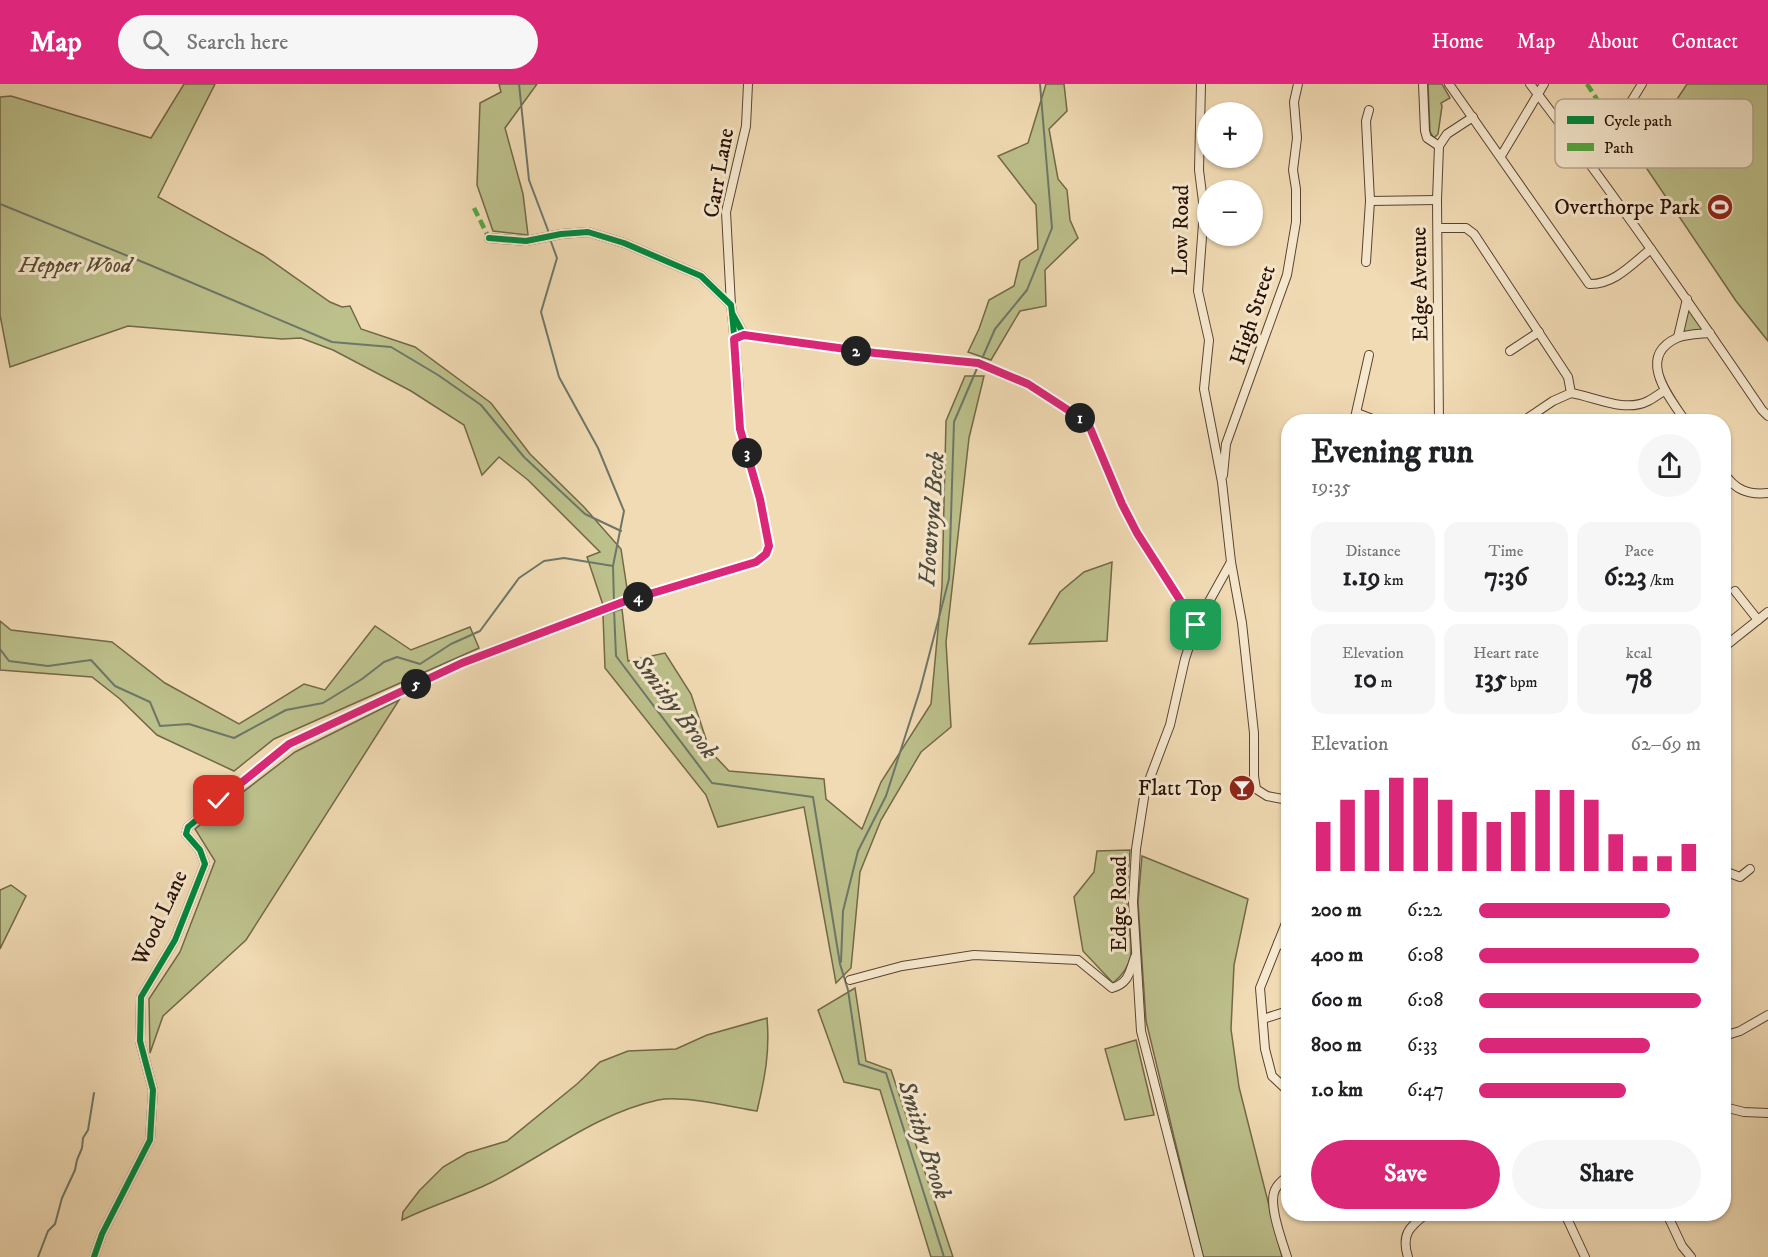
<!DOCTYPE html>
<html lang="en">
<head>
<meta charset="utf-8">
<style>
	:root { --surface:#fff; --page:#f6f6f6; --text:#202124; --muted:#757577; --accent:#db2777 }
	body { margin:0; font-family:"IM FELL DW Pica",serif; background:var(--page); color:var(--text); height:100vh; display:flex; flex-direction:column; font-size:22px; white-space:nowrap }
	* { box-sizing:border-box; margin:0 }
	p { font-size:20px; color:var(--muted) }
	.icon { flex:none; width:33px; height:33px; fill:none; stroke:currentColor; stroke-width:2; stroke-linecap:round; stroke-linejoin:round }
	.map { position:relative; flex:1; overflow:hidden }
	.drawer { position:absolute; left:1281px; top:330px; width:450px; height:807px; display:flex; flex-direction:column; background:var(--surface); border-radius:24px; box-shadow:0 2px 4px #0004 }
	.drawer>* { flex:none }
	.controls { position:absolute; left:1197px; top:18px; display:grid; gap:12px }
	.controls a { display:grid; place-items:center; width:66px; height:66px; border-radius:50%; background:var(--surface); box-shadow:0 2px 4px #0004; font-size:30px }
	.pin { position:absolute; display:grid; place-items:center; width:51px; height:51px; color:#fff; margin:-26px; border-radius:12px; box-shadow:0 3px 9px #0006 }
	.km { position:absolute; width:30px; height:30px; margin:-15px; border-radius:50%; background:#222; color:#fff; font-size:16px; line-height:30px; text-align:center }
	.round { display:grid; place-items:center; flex:none; width:63px; height:63px; border-radius:32px; background:var(--page) }
	.head { display:flex; align-items:center; justify-content:space-between; height:102px; padding:0 30px }
	h1 { font-size:33px; font-weight:700; line-height:45px }
	.stats { display:grid; grid-template-columns:repeat(3,1fr); gap:9px; height:102px; padding:6px 30px }
	.stats div { display:grid; align-content:center; border-radius:15px; background:var(--page); text-align:center }
	.stats b { font-size:26px; font-weight:700 }
	.stats small { font-size:16px; font-weight:400 }
	.stats p { font-size:16px }
	.chart { height:168px; padding:12px 30px }
	.chart p { display:flex; justify-content:space-between }
	.chart svg { width:100%; height:108px; margin-top:6px; stroke:var(--accent); stroke-width:6 }
	.action { display:flex; gap:12px; margin-top:auto; padding:12px 30px }
	.action a { flex:1; height:69px; border-radius:36px; background:var(--accent); color:#fff; font-size:24px; font-weight:700; line-height:69px; text-align:center }
	.action a+a { background:var(--page); color:var(--text) }
	ul { padding:0 30px; list-style:none; font-size:20px }
	li { display:grid; grid-template-columns:96px 72px 1fr; align-items:center; height:45px }
	li i { height:15px; border-radius:8px; background:var(--accent) }
	header { display:flex; align-items:center; gap:36px; box-sizing:border-box; height:84px; padding:0 30px; background:var(--accent); color:#fff }
	header strong { font-size:28px }
	nav { display:flex; gap:33px; margin-inline-start:auto; font-size:21px }
	.search { width:420px; height:54px; background:var(--page); display:flex; align-items:center; gap:15px; box-sizing:border-box; padding:0 21px; border-radius:33px; color:var(--muted); font-size:22px }
	.map>svg:first-child { display:block }
	.green { fill:#bcc08b; stroke:#726848; stroke-width:1.5 }
	.lines { fill:none; stroke-linecap:round; stroke-linejoin:round }
	.stream { stroke:#6d7769; stroke-width:2 }
	.street-casing { stroke:#5a4331; stroke-width:10 }
	.street { stroke:#f6e8ce; stroke-width:8 }
	.quiet { stroke:#53a840; stroke-width:4.5; stroke-dasharray:9 4.5; stroke-linecap:butt }
	.cycleway-casing { stroke:#f6e8ce; stroke-width:10 }
	.cycleway { stroke:#00873e; stroke-width:6 }
	.route-casing { stroke:#fff; stroke-width:12 }
	.route { stroke:#db2777; stroke-width:8 }
	.labels { text-anchor:middle; dominant-baseline:central; stroke-width:6; stroke-linejoin:round; paint-order:stroke }
	.street-label { font-size:22px; fill:#281005; stroke:#f6e8ce }
	.poi-label { font-size:22px; fill:#281005; stroke:#f6e8ce; text-anchor:end }
	.park-label { font-size:22px; font-style:italic; fill:#5c4e34; stroke:#f6e8ce }
	.water-label { font-size:24px; font-style:italic; fill:#504c3f; stroke:#f6e8ce }
	.key { fill:#f6e8ce; stroke:#b8a792; stroke-width:1.5 }
	.key-label { font-size:16px; fill:#281005 }
</style>
</head>
<body>
<header>
<strong>Map</strong>
<div class="search"><svg class="icon" aria-label="search" viewBox="0 0 24 24"><circle cx="10" cy="10" r="6"/><path d="M15 15l6 6"/></svg>Search here</div>
<nav><a>Home</a><a>Map</a><a>About</a><a>Contact</a></nav>
</header>
<div class="map">
<svg width="1768" height="1173" viewBox="0 0 1768 1173">
	<rect width="100%" height="100%" fill="#f1dbb4"/>
	<filter id="stains"><feTurbulence type="fractalNoise" baseFrequency=".00333" numOctaves="4"/><feColorMatrix values="0 0 0 0 .2 0 0 0 0 .09 0 0 0 0 .02 0 0 0 .5 -.17"/></filter>
	<radialGradient id="worn" r=".72"><stop offset=".6" stop-color="#630" stop-opacity="0"/><stop offset="1" stop-color="#630" stop-opacity=".3"/></radialGradient>
	<!-- green -->
	<g class="green">
		<path d="M184 0H215L158 113 263 171 330 218 342 223 350 222 361 245 415 263 491 319 530 370 584 423 621 465 628 511 603 521 587 473 600 468 528 396 499 373 482 391 464 341 411 307 333 266 301 254 282 255 128 242 10 283 0 231V13L11 12 151 54Z"/>
		<path d="M499 0H537L505 44 523 110 528 151 493 147 477 101 480 19 501 8Z"/>
		<path d="M1046 0H1064L1067 27 1049 45 1058 95 1067 106 1070 136 1078 154 1045 186 1046 222 1020 227 991 276 968 268 979 245 989 216 1014 202 1020 177 1038 165 1036 121 998 72 1028 59Z"/>
		<path d="M1428 0H1442L1450 14 1441 19 1442 22 1438 50 1434 54 1430 48Z"/>
		<path d="M1687 0H1768V257L1736 217 1639 73Z"/>
		<path d="M1687 215 1710 249 1678 253Z"/>
		<path d="M965 292H984L969 354 946 558 951 643 921 668 881 736 860 788 851 884 836 899 804 723 718 743 706 711 605 584 603 531 622 525 628 577 665 569 691 610 710 667 729 687 824 695 826 715 862 745 881 698 931 620 942 502 946 337Z"/>
		<path d="M1112 478 1107 557 1029 560 1060 508 1084 488Z"/>
		<path d="M0 537 11 546 112 558 165 599 239 640 304 600 325 606 375 542 411 566 470 543 479 564 274 655 234 687 157 651 120 615 92 593 0 586Z"/>
		<path d="M399 616 246 856 163 932 150 969 149 915 180 868 215 777 195 745 295 668Z"/>
		<path d="M1130 766C1129 783 1127 800 1127 817 1126 850 1144 874 1113 899L1083 867 1074 813 1094 788 1097 767Z"/>
		<path d="M1142 772 1248 815 1234 881 1231 945 1239 1003 1282 1173H1203L1146 937 1138 818Z"/>
		<path d="M11 801 26 812 0 865V806Z"/>
		<path d="M855 904 866 977 891 986 953 1173H931L880 1006 844 998 818 926Z"/>
		<path d="M767 934C770 968 765 993 757 1027 731 1023 683 1011 658 1016 595 1030 546 1071 490 1099 461 1113 430 1122 402 1136L403 1128 419 1107 443 1083 467 1069 507 1057 577 1000 600 978 628 967 676 965 707 951Z"/>
		<path d="M1136 956 1154 1031 1125 1036 1105 965Z"/>
	</g>
	<g class="lines">
		<!-- stream -->
		<g class="stream">
			<path d="M519 0 529 96 549 149"/>
			<path d="M0 120 150 181 332 258 391 263 438 291 481 321 524 373 585 430 621 447"/>
			<path d="M550 155 557 174 541 228 559 293 598 364 624 427 613 482 614 519"/>
			<path d="M981 277 995 245 1027 206 1052 144 1040 0"/>
			<path d="M614 525 616 572 712 699 813 713 840 880 848 906 859 980 886 989 944 1173"/>
			<path d="M0 565 9 577 48 582 91 576 115 602 150 618 160 642 189 640 234 654 286 626 323 619 362 595 384 578 397 573 420 580 451 560 480 547 519 494 544 477 564 474 613 482"/>
			<path d="M841 878 843 827 858 767 886 712 920 606 949 495 954 338 978 282"/>
			<path d="M38 1173 48 1147 55 1140 62 1114 75 1086 77 1076 82 1064 83 1054 88 1046 94 1009"/>
		</g>
		<defs>
			<g id="street">
				<path d="M1201 0 1199 86 1204 126 1198 207 1209 256 1204 305 1222 398 1231 478 1242 539 1254 649V692L1256 705 1267 712 1288 716"/>
				<path d="M1423 0 1425 47 1427 54 1439 62"/>
				<path d="M1449 0 1589 200C1614 201 1632 180 1651 165"/>
				<path d="M1530 0C1611 106 1687 215 1762 326L1768 332"/>
				<path d="M1369 26 1366 37 1370 117 1437 116"/>
				<path d="M1501 72 1544 0"/>
				<path d="M1590 79 1602 65 1642 0"/>
				<path d="M1438 144H1466L1474 150 1568 293 1571 309 1553 317 1522 338"/>
				<path d="M489 154 526 157 561 150 588 148 624 159 701 192 731 221 732 229 744 251 875 269 978 279 1028 300 1088 339 1122 420 1136 449 1196 541"/>
				<path d="M1366 178 1370 117"/>
				<path d="M731 221 726 128 746 42 748 0"/>
				<path d="M1678 253 1687 215"/>
				<path d="M1510 267 1539 248"/>
				<path d="M1571 309C1595 313 1625 329 1648 317 1654 314 1659 310 1664 307"/>
				<path d="M1357 329 1380 338"/>
				<path d="M1354 338 1369 271"/>
				<path d="M1439 338 1437 116 1439 62 1447 50 1473 33"/>
				<path d="M1686 338C1670 314 1635 273 1677 254 1686 250 1700 250 1710 249"/>
				<path d="M1724 389C1735 406 1748 411 1768 409"/>
				<path d="M1223 391 1226 360 1287 191 1296 138V105L1293 86 1297 54 1294 18 1298 0"/>
				<path d="M1735 507 1758 536"/>
				<path d="M1724 563 1768 528"/>
				<path d="M1288 778V795"/>
				<path d="M1724 787 1740 793 1750 785"/>
				<path d="M1288 834 1260 904 1265 965 1272 992 1288 1007"/>
				<path d="M1278 859 1288 864"/>
				<path d="M850 896 902 882 974 871 1078 876 1112 904C1129 899 1129 889 1135 873"/>
				<path d="M1263 935 1288 927"/>
				<path d="M1724 952 1740 947 1768 931"/>
				<path d="M1724 1023 1744 1028 1768 1029"/>
				<path d="M1565 1130 1585 1173"/>
				<path d="M1667 1130 1682 1162 1691 1173"/>
				<path d="M94 1173 102 1150 150 1056 153 1006 140 957 141 913 175 856 205 780 200 766 186 750 188 743 289 660 462 579 623 518 756 478 766 470 769 462 760 415 740 345 738 292 732 229"/>
				<path d="M1199 1173 1141 947 1133 818 1136 765 1145 707 1170 641 1185 575 1196 541 1231 478"/>
				<path d="M1287 1173C1282 1157 1268 1120 1275 1106 1278 1099 1283 1096 1288 1092"/>
				<path d="M1408 1173C1401 1151 1409 1143 1426 1130"/>
			</g>
		</defs>
		<!-- street casing -->
		<use href="#street" class="street-casing"/>
		<!-- street -->
		<use href="#street" class="street"/>
		<!-- quiet -->
		<g class="quiet">
			<path d="M1587 0 1615 43"/>
			<path d="M474 124 489 154"/>
		</g>
		<defs>
			<g id="cycleway">
				<path d="M489 154 526 157 561 150 588 148 624 159 701 192 731 221 732 229 744 251 875 269 978 279 1028 300 1088 339 1122 420 1136 449 1196 541"/>
				<path d="M94 1173 102 1150 150 1056 153 1006 140 957 141 913 175 856 205 780 200 766 186 750 188 743 289 660 462 579 623 518 756 478 766 470 769 462 760 415 740 345 738 292 732 229"/>
			</g>
		</defs>
		<!-- cycleway casing -->
		<use href="#cycleway" class="cycleway-casing"/>
		<!-- cycleway -->
		<use href="#cycleway" class="cycleway"/>
	</g>
	<g class="lines">
		<defs>
			<path id="route" d="M219 717 289 660 462 579 623 518 756 478 766 470 769 462 760 415 740 345 734 255 744 251 875 269 978 279 1028 300 1088 339 1122 420 1137 449 1196 541"/>
		</defs>
		<!-- route casing -->
		<use href="#route" class="route-casing"/>
		<!-- route -->
		<use href="#route" class="route"/>
	</g>
	<!-- icons -->
	<defs>
		<symbol id="stadium-disc" viewBox="-11 -11 22 22"><circle r="9.5" fill="#8f2418" stroke="#f6e8ce"/><path d="M0-5a6.5 5 0 1 0 0 10a6.5 5 0 1 0 0-10ZM-3.5-1.8h7v3.6h-7Z" fill="#fff"/></symbol>
		<symbol id="bar-disc" viewBox="-11 -11 22 22"><circle r="9.5" fill="#8f2418" stroke="#f6e8ce"/><path d="M-6-5H6L.8 .8V4.5H3.5V6h-7V4.5H-.8V.8Z" fill="#fff"/></symbol>
	</defs>
	<g fill-rule="evenodd">
		<use href="#stadium-disc" x="1705" y="108" width="30" height="30"/>
		<use href="#bar-disc" x="1227" y="689" width="30" height="30"/>
	</g>
	<g class="labels">
		<!-- street labels -->
		<g class="street-label">
			<text transform="translate(719 89) rotate(-80)">Carr Lane</text>
			<text transform="translate(1181 146) rotate(-89)">Low Road</text>
			<text transform="translate(1420 200) rotate(-91)">Edge Avenue</text>
			<text transform="translate(1253 231) rotate(-72)">High Street</text>
			<text transform="translate(1119 820) rotate(-90)">Edge Road</text>
			<text transform="translate(160 834) rotate(-65)">Wood Lane</text>
		</g>
		<!-- poi labels -->
		<g class="poi-label">
			<text x="1700" y="123">Overthorpe Park</text>
			<text x="1222" y="704">Flatt Top</text>
		</g>
		<!-- park labels -->
		<g class="park-label">
			<text x="75" y="181">Hepper Wood</text>
		</g>
		<!-- water labels -->
		<g class="water-label">
			<text transform="translate(932 435) rotate(-86)">Howroyd Beck</text>
			<text transform="translate(675 623) rotate(53)">Smithy Brook</text>
			<text transform="translate(924 1056) rotate(72)">Smithy Brook</text>
		</g>
	</g>
	<!-- legend -->
	<rect x="1555" y="15" width="198" height="69" rx="9" class="key"/>
	<rect x="1567" y="32" width="27" height="8" fill="#00873e"/>
	<rect x="1567" y="59" width="27" height="8" fill="#53a840"/>
	<g class="key-label">
		<text x="1604" y="42">Cycle path</text>
		<text x="1604" y="69">Path</text>
	</g>
	<rect width="100%" height="100%" filter="url(#stains)"/>
	<rect width="100%" height="100%" fill="url(#worn)"/>
</svg>
<div class="controls">
<a>+</a>
<a>−</a>
</div>
<div class="pin" style="left:1196px;top:541px;background:#1e9e55"><svg class="icon" aria-label="arrive" viewBox="0 0 24 24"><path d="M6 21V4h12l-3 4 3 4H6"/></svg></div>
<div class="pin" style="left:219px;top:717px;background:#d93025"><svg class="icon" aria-label="check" viewBox="0 0 24 24"><path d="M5 12l5 5 9-10"/></svg></div>
<b class="km" style="left:1080px;top:334px">1</b>
<b class="km" style="left:856px;top:267px">2</b>
<b class="km" style="left:747px;top:369px">3</b>
<b class="km" style="left:638px;top:513px">4</b>
<b class="km" style="left:416px;top:600px">5</b>
<section class="drawer">
<div class="head"><div><h1>Evening run</h1><p>19:35</p></div><a class="round"><svg class="icon" aria-label="share" viewBox="0 0 24 24"><path d="M12 15V3M7 8l5-5 5 5M5 13v7h14v-7"/></svg></a></div>
<div class="stats">
<div><p>Distance</p><b>1.19<small> km</small></b></div>
<div><p>Time</p><b>7:36</b></div>
<div><p>Pace</p><b>6:23<small> /km</small></b></div>
</div>
<div class="stats">
<div><p>Elevation</p><b>10<small> m</small></b></div>
<div><p>Heart rate</p><b>135<small> bpm</small></b></div>
<div><p>kcal</p><b>78</b></div>
</div>
<div class="chart"><p><span>Elevation</span>62–69 m</p>
<svg viewBox="0 0 160 44" preserveAspectRatio="none"><path d="M5 44V24M15 44V15M25 44V11M35 44V6M45 44V6M55 44V15M65 44V20M75 44V24M85 44V20M95 44V11M105 44V11M115 44V15M125 44V29M135 44V38M145 44V38M155 44V33"/></svg>
</div>
<ul>
<li><b>200 m</b>6:22<i style="width:86%"></i></li>
<li><b>400 m</b>6:08<i style="width:99%"></i></li>
<li><b>600 m</b>6:08<i style="width:100%"></i></li>
<li><b>800 m</b>6:33<i style="width:77%"></i></li>
<li><b>1.0 km</b>6:47<i style="width:66%"></i></li>
</ul>
<div class="action"><a>Save</a><a>Share</a></div>
</section>
</div>
</body>
</html>
